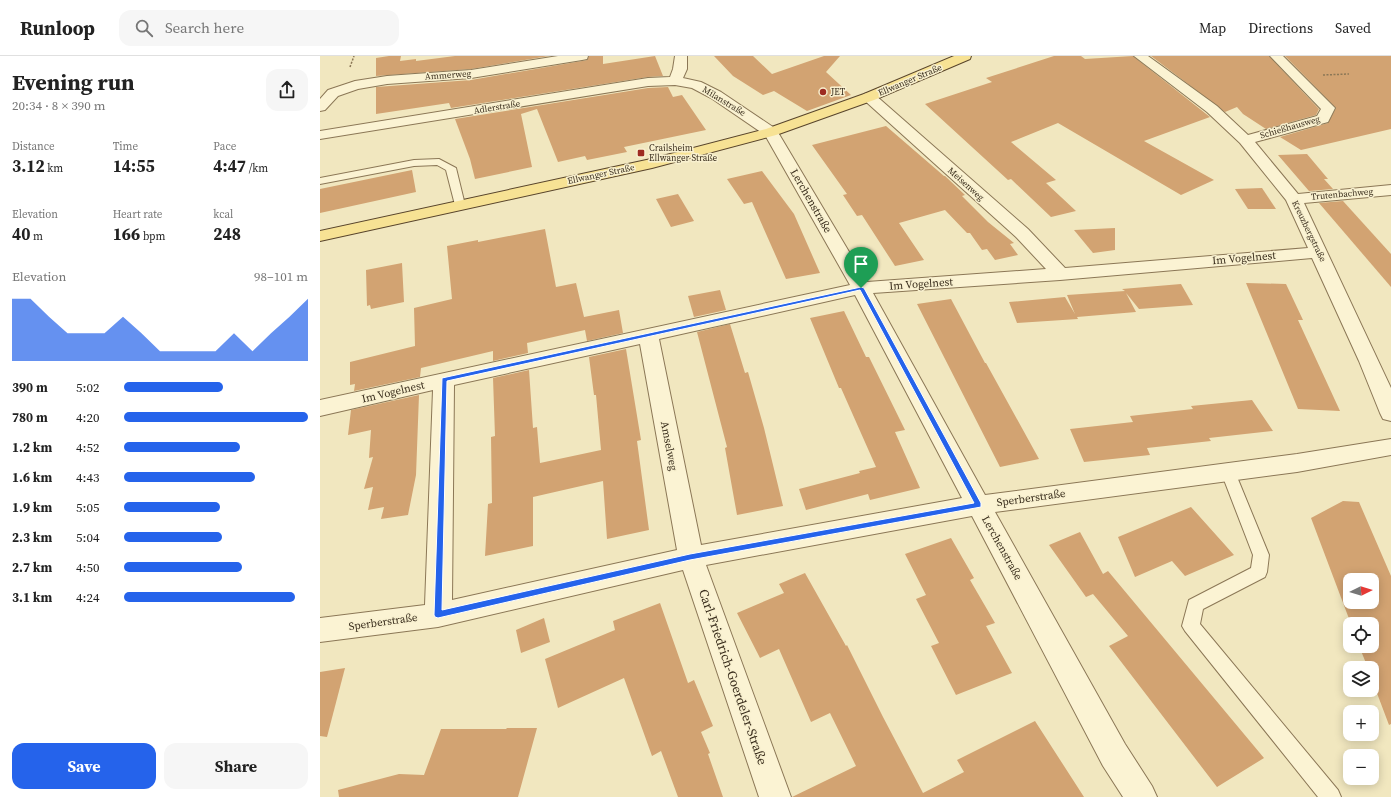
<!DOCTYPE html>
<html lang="en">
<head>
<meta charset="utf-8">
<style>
	:root { --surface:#fff; --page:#f6f6f6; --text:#222; --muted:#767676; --line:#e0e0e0; --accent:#2563eb }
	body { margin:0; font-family:"Source Serif 4",serif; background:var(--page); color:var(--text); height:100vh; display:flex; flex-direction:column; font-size:15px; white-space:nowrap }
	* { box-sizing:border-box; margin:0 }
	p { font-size:13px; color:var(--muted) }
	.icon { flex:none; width:22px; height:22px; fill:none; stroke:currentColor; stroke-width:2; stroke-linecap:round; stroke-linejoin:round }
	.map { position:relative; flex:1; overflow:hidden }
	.side { display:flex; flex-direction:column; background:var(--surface); width:320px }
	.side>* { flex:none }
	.needle { width:26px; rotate:85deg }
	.tools { position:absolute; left:1023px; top:517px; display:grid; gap:8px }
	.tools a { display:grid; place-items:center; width:36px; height:36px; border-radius:8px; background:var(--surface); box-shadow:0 2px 10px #0003; font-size:20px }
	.pin { position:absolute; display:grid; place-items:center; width:34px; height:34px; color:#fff; margin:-41px -17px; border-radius:50% 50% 50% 0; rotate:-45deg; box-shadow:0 0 4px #0007 }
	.pin .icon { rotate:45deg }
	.round { display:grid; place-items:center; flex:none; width:42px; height:42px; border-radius:12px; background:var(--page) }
	.head { display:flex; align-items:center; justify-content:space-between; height:68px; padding:0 12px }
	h1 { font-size:22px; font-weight:700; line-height:30px }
	.figures { display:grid; grid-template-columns:repeat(3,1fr); gap:6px; height:68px; padding:4px 12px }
	.figures div { display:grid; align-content:center }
	.figures b { font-size:17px; font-weight:700 }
	.figures small { font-size:11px; font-weight:400 }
	.figures p { font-size:11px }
	.chart { height:112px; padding:8px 12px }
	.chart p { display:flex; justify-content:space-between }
	.chart svg { width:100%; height:72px; margin-top:4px; fill:var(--accent); opacity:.7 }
	.primary-button { display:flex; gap:8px; margin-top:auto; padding:8px 12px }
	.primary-button a { flex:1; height:46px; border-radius:12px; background:var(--accent); color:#fff; font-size:16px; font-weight:700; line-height:46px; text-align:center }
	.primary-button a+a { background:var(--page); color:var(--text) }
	ul { padding:0 12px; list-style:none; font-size:13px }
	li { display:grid; grid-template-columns:64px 48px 1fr; align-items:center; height:30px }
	li i { height:10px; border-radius:5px; background:var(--accent) }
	header { display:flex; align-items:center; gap:24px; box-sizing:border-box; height:56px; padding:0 20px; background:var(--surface); border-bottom:1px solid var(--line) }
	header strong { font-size:19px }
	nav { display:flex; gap:22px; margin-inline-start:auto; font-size:14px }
	.search { width:280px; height:36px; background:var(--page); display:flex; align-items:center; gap:10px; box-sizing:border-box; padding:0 14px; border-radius:12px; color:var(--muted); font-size:15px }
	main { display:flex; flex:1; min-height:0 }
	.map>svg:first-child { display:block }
	.building { fill:#d2a372; fill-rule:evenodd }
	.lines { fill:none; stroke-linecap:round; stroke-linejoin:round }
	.service-casing { stroke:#8b7756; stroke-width:2 }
	.minor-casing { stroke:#8b7756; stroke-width:2 }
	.primary-casing { stroke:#58442b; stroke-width:2 }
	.path { stroke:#8b7756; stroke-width:1.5; stroke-dasharray:2 1.5; stroke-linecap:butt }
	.service { fill:#fbf3d3; fill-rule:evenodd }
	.minor { fill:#fbf3d3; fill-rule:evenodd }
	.primary { fill:#f7e294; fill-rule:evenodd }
	.route { fill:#2563eb; stroke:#fff; fill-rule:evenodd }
	.poi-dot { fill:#9e2c22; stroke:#f8f0cf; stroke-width:1.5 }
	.labels { text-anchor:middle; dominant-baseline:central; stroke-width:3; stroke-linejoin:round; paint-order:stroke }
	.far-street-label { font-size:9px; fill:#392d1c; stroke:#f8f0cf }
	.far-poi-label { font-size:9px; fill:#392d1c; stroke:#f8f0cf; text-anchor:start }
	.street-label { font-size:11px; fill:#392d1c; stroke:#f8f0cf }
	.near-street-label { font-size:13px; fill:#392d1c; stroke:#f8f0cf }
</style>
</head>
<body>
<header>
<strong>Runloop</strong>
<div class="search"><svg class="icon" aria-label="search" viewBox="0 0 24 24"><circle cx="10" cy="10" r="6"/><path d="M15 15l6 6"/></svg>Search here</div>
<nav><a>Map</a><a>Directions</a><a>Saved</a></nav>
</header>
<main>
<section class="side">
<div class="head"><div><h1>Evening run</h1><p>20:34 · 8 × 390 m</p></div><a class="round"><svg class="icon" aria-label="share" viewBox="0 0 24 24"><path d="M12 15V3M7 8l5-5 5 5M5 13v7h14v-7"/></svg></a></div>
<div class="figures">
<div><p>Distance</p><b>3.12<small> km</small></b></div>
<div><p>Time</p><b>14:55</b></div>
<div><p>Pace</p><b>4:47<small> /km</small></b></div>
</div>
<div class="figures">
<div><p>Elevation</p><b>40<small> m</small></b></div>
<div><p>Heart rate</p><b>166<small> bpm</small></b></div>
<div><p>kcal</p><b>248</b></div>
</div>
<div class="chart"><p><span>Elevation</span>98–101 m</p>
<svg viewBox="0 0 160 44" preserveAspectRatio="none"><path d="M0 44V6L10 6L20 17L30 27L40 27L50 27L60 17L70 27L80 38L90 38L100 38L110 38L120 27L130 38L140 27L150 17L160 6V44z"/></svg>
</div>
<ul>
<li><b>390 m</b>5:02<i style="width:54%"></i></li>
<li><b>780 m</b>4:20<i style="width:100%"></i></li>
<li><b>1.2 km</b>4:52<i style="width:63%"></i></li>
<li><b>1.6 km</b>4:43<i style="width:71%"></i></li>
<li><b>1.9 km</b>5:05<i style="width:52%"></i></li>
<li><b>2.3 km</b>5:04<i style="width:53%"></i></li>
<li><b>2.7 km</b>4:50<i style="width:64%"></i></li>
<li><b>3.1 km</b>4:24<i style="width:93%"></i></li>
</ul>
<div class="primary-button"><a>Save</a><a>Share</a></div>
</section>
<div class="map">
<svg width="1071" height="741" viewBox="0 0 1071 741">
	<rect width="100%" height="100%" fill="#f1e7bf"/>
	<!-- building -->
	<g class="building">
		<path d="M69 0H81L80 5 96 3V5L135 0H229L151 13 56 20V2Z"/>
		<path d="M269 0H283V8L335 0 343 20 328 21 131 52 129 47 56 58V31L151 24 262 5 267 4Z"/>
		<path d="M394 0H433L452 18 504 0H520L506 16 531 39 487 55 454 35 443 39 413 20Z"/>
		<path d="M734 0H761L765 3 813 0 890 61 824 85 894 124 861 139 738 67 691 86 736 124 726 127 756 155 731 161 691 123 688 124 605 48 672 26 666 22Z"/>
		<path d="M831 0H949L999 53 996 59 946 73 923 58 917 51 905 56Z"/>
		<path d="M965 0H1071V73L981 94 960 81 1008 67 1016 52Z"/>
		<path d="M348 31 353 41 362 39 386 74 304 91 307 96 267 104 265 100 238 106 217 53 201 58 212 111 155 123 150 103 135 63 328 32Z"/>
		<path d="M566 70 624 120H625L645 139 642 140 668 166 694 187 690 188 698 199 675 204 667 193 662 194 650 177H647L625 154 579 167 604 204 575 210 542 159 537 160 523 139 527 138 492 89Z"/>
		<path d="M987 98 1008 123H1004L1013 133 989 135 958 99Z"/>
		<path d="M92 114 96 136 0 157V133Z"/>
		<path d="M442 115 474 158 500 217 466 223 432 146 424 148 407 123Z"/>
		<path d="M942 132 956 153H928L915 133Z"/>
		<path d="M358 138 374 165 351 171 336 143Z"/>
		<path d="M1023 145 1071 198V231L999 147Z"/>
		<path d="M795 172V194L773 197 754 174Z"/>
		<path d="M225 173 236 231 256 227 264 261 299 254 303 277 267 285 265 274 238 280 207 287 208 297 173 305V295L101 312 100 321 34 335 35 328 30 329V306L95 290 94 252 132 243 127 190 158 184V186Z"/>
		<path d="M82 207 84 246 51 253 50 249 47 250 46 214Z"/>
		<path d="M926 227 966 228 983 264H978L1020 355 978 353Z"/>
		<path d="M861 228 873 249 819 253 806 237 816 256 757 261 758 263 697 267 689 246 745 241 755 258 747 239 805 235 802 233Z"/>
		<path d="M400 234 406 254 374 261 368 240Z"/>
		<path d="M631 243 665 307H666L719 403 680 411 597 248Z"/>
		<path d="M524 255 546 301H549L585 374 575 376 600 432 550 444 548 438 486 454 479 433 540 417 539 415 556 411 521 332H519L490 262Z"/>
		<path d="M410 268 425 317 428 316 444 372 463 450 417 459 405 392 407 391 377 276Z"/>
		<path d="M306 293 321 384 317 385 329 474 287 483 283 425 213 441V490L165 500 168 448 172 447 171 381 175 380 173 322 209 314 213 372 217 371 220 407 281 394 276 339H274L269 301Z"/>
		<path d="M99 339 96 419 88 459 61 463 64 451 48 454 53 431 44 433 53 401 49 402 51 374 28 379 31 354Z"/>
		<path d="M932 344 953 375 889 382 891 385 827 392 830 399 764 406 750 373 813 366 810 360 873 353 871 350Z"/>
		<path d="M1023 445 1039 446 1071 520V668L1069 669 1052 624V612H1048L1039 590H1052V568H1031L991 462ZM1030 524H1052V546H1030Z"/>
		<path d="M871 451 914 499 865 520 852 505 815 521 798 481Z"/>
		<path d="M760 476 783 518 788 515 944 702 897 731 789 590 808 580 773 538 766 541 729 489Z"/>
		<path d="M631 482 654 522 650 524 675 567 666 570 692 617 636 639 611 590 619 587 596 543 606 539 585 498Z"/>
		<path d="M485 517 526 590 527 589 563 661 603 737 644 716 637 704 715 665 764 741H472L536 710 510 657 491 666 459 593 440 602 417 557 464 537 459 528Z"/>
		<path d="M340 547 368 627 374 624 393 670 381 676 390 697 388 698 403 741H358L341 695 332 700 304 622 238 652 225 603 295 574 293 565Z"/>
		<path d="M224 562 230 586 201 597 196 574Z"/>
		<path d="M25 612 7 681 0 680V616Z"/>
		<path d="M187 672H217L198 741H19L18 734 79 718 104 719 121 673H186Z"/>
	</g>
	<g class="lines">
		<defs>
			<g id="service">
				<path d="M119 103 136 112 145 149 144 151 140 152 135 149 126 114 117 109 94 110 0 128V122L94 104Z"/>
				<path d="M908 410 913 412 915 416 949 499 947 516 945 521 883 553 880 568 1018 734 1021 741H998L865 575 862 570 869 544 931 512 933 499 901 416 903 412Z"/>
			</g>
			<g id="minor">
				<path d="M238 0H268L267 3 262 4 151 22 67 28 38 33 18 40 5 54 0 55V43L8 34 35 25 67 20 151 14Z"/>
				<path d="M355 0H367V13L363 22 381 26 401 36 456 73 547 226 726 213 696 181 544 44 542 41 544 38 549 37 554 38 708 173 745 212 988 192 966 144 920 87 887 56 814 0H828L897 50 928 79 997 60 1001 53 950 0H963L1015 52 1008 66 935 86 978 138 1071 129V139L984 147 1071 332V365L1063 363 1060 357 1039 305 992 202 740 224 553 237 665 439 977 398 1071 383V399L977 416 675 456 805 688 832 730 837 741H803L783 710 652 460 386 509 471 741H439L363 514 118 571 0 586V562L105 549 113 334 0 360V344L530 229 445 79 391 42 372 32 355 29 328 30 0 83V75L328 22 350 21 353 13ZM535 239 642 442 381 489 339 283ZM320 288 357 494 132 544 134 329Z"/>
			</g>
			<path id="primary" d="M634 0H651L650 3 554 44 456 79 332 112 0 185V175L331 103 446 73 544 38Z"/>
		</defs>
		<!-- service casing -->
		<use href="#service" class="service-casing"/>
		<!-- minor casing -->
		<use href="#minor" class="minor-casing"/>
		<!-- primary casing -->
		<use href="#primary" class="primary-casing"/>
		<!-- path -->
		<g class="path">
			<path d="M30 11 34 0"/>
			<path d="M1003 19 1029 18"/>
		</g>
		<!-- service -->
		<use href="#service" class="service"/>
		<!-- minor -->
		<use href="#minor" class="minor"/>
		<!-- primary -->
		<use href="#primary" class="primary"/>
	</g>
	<!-- route -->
	<path class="route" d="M541 231 544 232 661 447V451L370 504 118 562 115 561 114 559 122 322ZM540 234 654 447 370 498 122 554 127 325Z"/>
	<!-- markers -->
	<g class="poi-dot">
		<circle cx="503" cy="36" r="4"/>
		<rect x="317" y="93" width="8" height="8" rx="2"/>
	</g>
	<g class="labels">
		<!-- far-street labels -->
		<g class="far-street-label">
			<text transform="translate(128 19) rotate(-4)">Ammerweg</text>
			<text transform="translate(590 24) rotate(-23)">Ellwanger Straße</text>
			<text transform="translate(404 45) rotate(31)">Milanstraße</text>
			<text transform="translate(177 51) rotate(-9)">Adlerstraße</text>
			<text transform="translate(970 71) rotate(-16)">Schießhausweg</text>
			<text transform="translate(281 118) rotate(-12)">Ellwanger Straße</text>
			<text transform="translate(646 128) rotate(42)">Meisenweg</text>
			<text transform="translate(1022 138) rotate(-5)">Trutenbachweg</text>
			<text transform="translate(989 175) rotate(64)">Kreuzbergstraße</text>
		</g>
		<!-- far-poi labels -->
		<g class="far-poi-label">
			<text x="511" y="36">JET</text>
			<text x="329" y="92">Crailsheim<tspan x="329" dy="10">Ellwanger Straße</tspan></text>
		</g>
		<!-- street labels -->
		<g class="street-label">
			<text transform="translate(491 145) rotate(60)">Lerchenstraße</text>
			<text transform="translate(924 202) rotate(-5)">Im Vogelnest</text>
			<text transform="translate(601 228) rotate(-4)">Im Vogelnest</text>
			<text transform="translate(73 336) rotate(-13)">Im Vogelnest</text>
			<text transform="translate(349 390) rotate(79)">Amselweg</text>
			<text transform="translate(711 442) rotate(-8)">Sperberstraße</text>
			<text transform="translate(682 492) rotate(61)">Lerchenstraße</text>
			<text transform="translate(63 566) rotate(-8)">Sperberstraße</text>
		</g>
		<!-- near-street labels -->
		<g class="near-street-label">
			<text transform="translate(413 621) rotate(71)">Carl-Friedrich-Goerdeler-Straße</text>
		</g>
	</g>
</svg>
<div class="tools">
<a><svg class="needle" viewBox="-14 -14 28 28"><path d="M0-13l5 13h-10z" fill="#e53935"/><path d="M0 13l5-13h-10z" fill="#767676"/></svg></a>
<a><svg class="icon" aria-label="locate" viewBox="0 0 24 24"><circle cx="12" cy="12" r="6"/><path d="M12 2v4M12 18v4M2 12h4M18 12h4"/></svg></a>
<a><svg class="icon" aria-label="layers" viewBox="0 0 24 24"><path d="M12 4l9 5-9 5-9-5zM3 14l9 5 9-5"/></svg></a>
<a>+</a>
<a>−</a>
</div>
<div class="pin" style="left:541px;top:232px;background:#1e9e55"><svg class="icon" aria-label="arrive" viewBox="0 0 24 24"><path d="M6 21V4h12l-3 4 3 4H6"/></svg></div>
</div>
</main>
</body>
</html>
